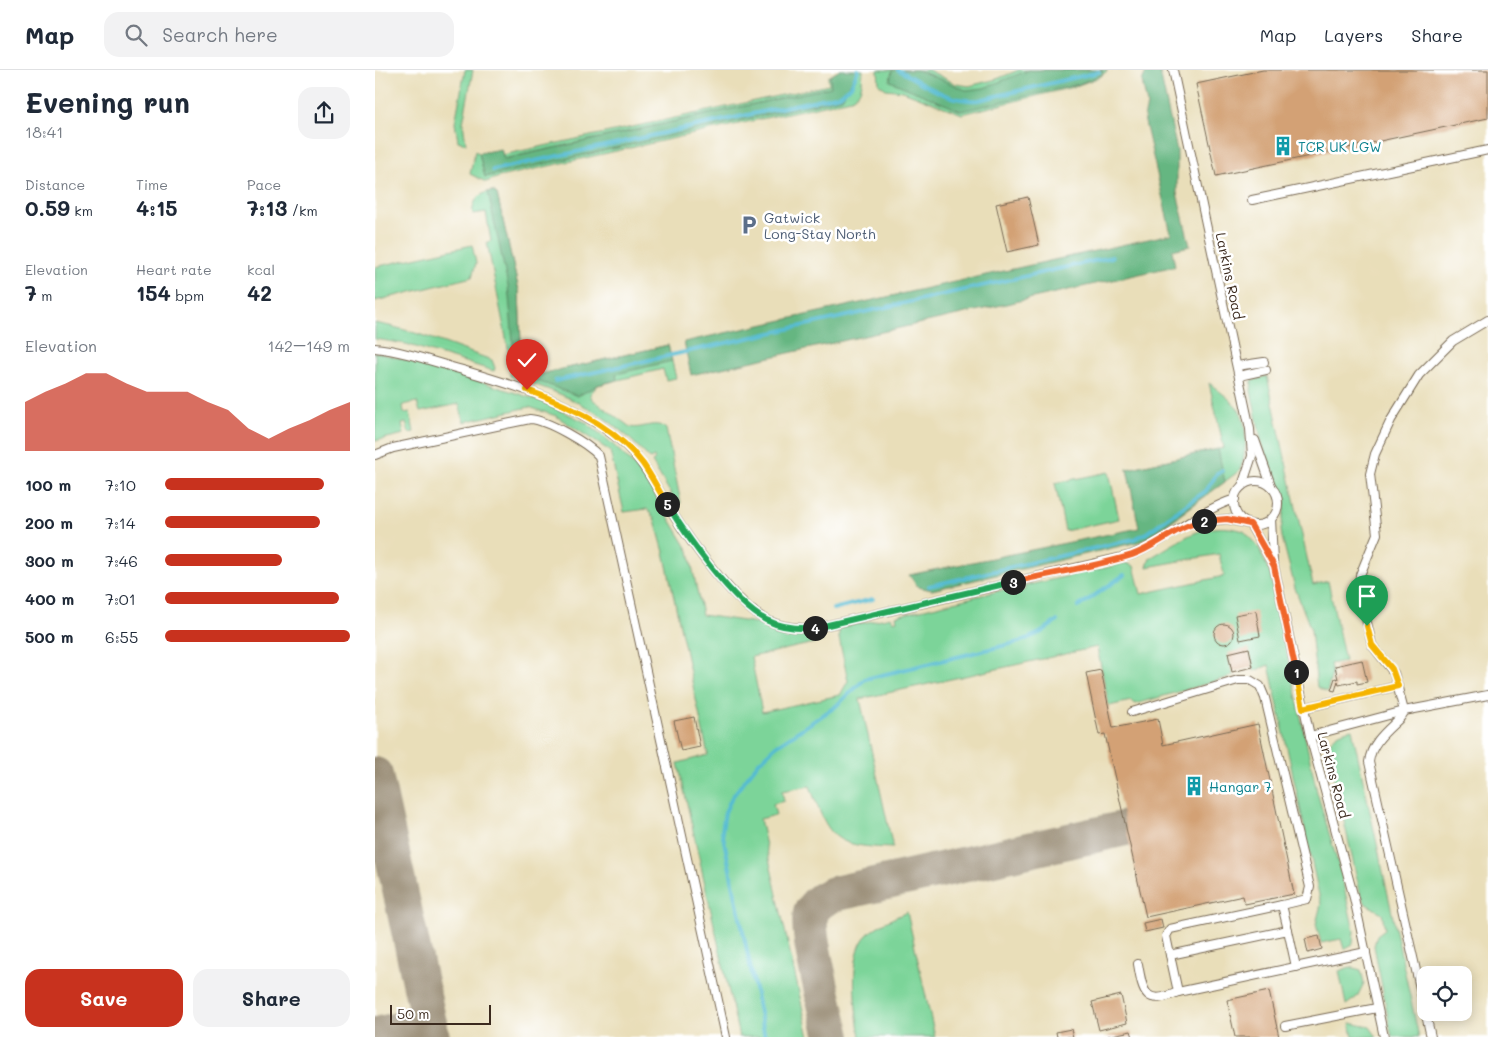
<!DOCTYPE html>
<html lang="en">
<head>
<meta charset="utf-8">
<style>
	:root { --surface:#fff; --page:#f2f2f3; --text:#1f2937; --muted:#747a83; --line:#e0e1e3; --accent:#c8321e }
	body { margin:0; font-family:Mali,sans-serif; background:var(--page); color:var(--text); height:100vh; display:flex; flex-direction:column; font-size:19px; white-space:nowrap }
	* { box-sizing:border-box; margin:0 }
	p { font-size:16px; color:var(--muted) }
	.icon { flex:none; width:28px; height:28px; fill:none; stroke:currentColor; stroke-width:2; stroke-linecap:round; stroke-linejoin:round }
	.map { position:relative; flex:1; overflow:hidden }
	.sheet { display:flex; flex-direction:column; background:var(--surface); width:375px }
	.sheet>* { flex:none }
	.controls { position:absolute; left:1042px; top:896px; display:grid; gap:10px }
	.controls a { display:grid; place-items:center; width:55px; height:55px; border-radius:10px; background:var(--surface); box-shadow:0 2px 12px #0003; font-size:25px }
	.scale { position:absolute; left:15px; bottom:12px; width:101px; box-sizing:border-box; padding-left:5px; border:2px solid #3b2a1e; border-top:0; font-size:14px; line-height:18px; white-space:nowrap; color:#3b2a1e; -webkit-text-stroke:4px #fff; paint-order:stroke }
	.pin { position:absolute; display:grid; place-items:center; width:42px; height:42px; color:#fff; margin:-51px -21px; border-radius:50% 50% 50% 0; rotate:-45deg; box-shadow:0 0 5px #0007 }
	.pin .icon { rotate:45deg }
	.km { position:absolute; width:25px; height:25px; margin:-12px; border-radius:50%; background:#222; color:#fff; font-size:14px; line-height:25px; text-align:center }
	.round { display:grid; place-items:center; flex:none; width:52px; height:52px; border-radius:15px; background:var(--page) }
	.headline { display:flex; align-items:center; justify-content:space-between; height:85px; padding:0 25px }
	h1 { font-size:28px; font-weight:800; line-height:38px }
	.metrics { display:grid; grid-template-columns:repeat(3,1fr); gap:8px; height:85px; padding:5px 25px }
	.metrics div { display:grid; align-content:center }
	.metrics b { font-size:21px; font-weight:800 }
	.metrics small { font-size:14px; font-weight:400 }
	.metrics p { font-size:14px }
	.chart { height:140px; padding:10px 25px }
	.chart p { display:flex; justify-content:space-between }
	.chart svg { width:100%; height:90px; margin-top:5px; fill:var(--accent); opacity:.7 }
	.button { display:flex; gap:10px; margin-top:auto; padding:10px 25px }
	.button a { flex:1; height:58px; border-radius:15px; background:var(--accent); color:#fff; font-size:20px; font-weight:800; line-height:58px; text-align:center }
	.button a+a { background:var(--page); color:var(--text) }
	ul { padding:0 25px; list-style:none; font-size:16px }
	li { display:grid; grid-template-columns:80px 60px 1fr; align-items:center; height:38px }
	li i { height:12px; border-radius:6px; background:var(--accent) }
	header { display:flex; align-items:center; gap:30px; box-sizing:border-box; height:70px; padding:0 25px; background:var(--surface); border-bottom:1px solid var(--line) }
	header strong { font-size:24px }
	nav { display:flex; gap:28px; margin-inline-start:auto; font-size:18px }
	.search { width:350px; height:45px; background:var(--page); display:flex; align-items:center; gap:12px; box-sizing:border-box; padding:0 18px; border-radius:15px; color:var(--muted); font-size:19px }
	main { display:flex; flex:1; min-height:0 }
	.map>svg:first-child { display:block }
	.green { fill:#7cd499; stroke:#5c7f5c }
	.forest { fill:#65b681; stroke:#507050 }
	.lines { fill:none; stroke-linecap:round; stroke-linejoin:round }
	.stream { stroke:#54bbd2; stroke-width:4 }
	.taxiway { stroke:#92846c; stroke-width:36 }
	.building { fill:#d3a175 }
	.service-casing { stroke:#786954; stroke-width:10 }
	.service { stroke:#fff; stroke-width:8 }
	.split-1-casing { stroke:#fff; stroke-width:10 }
	.split-2-casing { stroke:#fff; stroke-width:10 }
	.split-3-casing { stroke:#fff; stroke-width:10 }
	.split-4-casing { stroke:#fff; stroke-width:10 }
	.split-5-casing { stroke:#fff; stroke-width:10 }
	.split-6-casing { stroke:#fff; stroke-width:10 }
	.split-1 { stroke:#f5b400; stroke-width:6 }
	.split-2 { stroke:#f0652b; stroke-width:6 }
	.split-3 { stroke:#f0652b; stroke-width:6 }
	.split-4 { stroke:#22a559; stroke-width:6 }
	.split-5 { stroke:#22a559; stroke-width:6 }
	.split-6 { stroke:#f5b400; stroke-width:6 }
	.labels { text-anchor:middle; dominant-baseline:central; stroke-width:5; stroke-linejoin:round; paint-order:stroke }
	.culture-label { font-size:14px; fill:#0d838f; stroke:#fff; text-anchor:start }
	.service-label { font-size:14px; fill:#4e5e75; stroke:#fff; text-anchor:start }
	.street-label { font-size:14px; fill:#3b2a1e; stroke:#fff }
</style>
</head>
<body>
<header>
<strong>Map</strong>
<div class="search"><svg class="icon" aria-label="search" viewBox="0 0 24 24"><circle cx="10" cy="10" r="6"/><path d="M15 15l6 6"/></svg>Search here</div>
<nav><a>Map</a><a>Layers</a><a>Share</a></nav>
</header>
<main>
<section class="sheet">
<div class="headline"><div><h1>Evening run</h1><p>18:41</p></div><a class="round"><svg class="icon" aria-label="share" viewBox="0 0 24 24"><path d="M12 15V3M7 8l5-5 5 5M5 13v7h14v-7"/></svg></a></div>
<div class="metrics">
<div><p>Distance</p><b>0.59<small> km</small></b></div>
<div><p>Time</p><b>4:15</b></div>
<div><p>Pace</p><b>7:13<small> /km</small></b></div>
</div>
<div class="metrics">
<div><p>Elevation</p><b>7<small> m</small></b></div>
<div><p>Heart rate</p><b>154<small> bpm</small></b></div>
<div><p>kcal</p><b>42</b></div>
</div>
<div class="chart"><p><span>Elevation</span>142–149 m</p>
<svg viewBox="0 0 160 44" preserveAspectRatio="none"><path d="M0 44V20L10 15L20 11L30 6L40 6L50 11L60 15L70 15L80 15L90 20L100 24L110 33L120 38L130 33L140 29L150 24L160 20V44z"/></svg>
</div>
<ul>
<li><b>100 m</b>7:10<i style="width:86%"></i></li>
<li><b>200 m</b>7:14<i style="width:84%"></i></li>
<li><b>300 m</b>7:46<i style="width:63%"></i></li>
<li><b>400 m</b>7:01<i style="width:94%"></i></li>
<li><b>500 m</b>6:55<i style="width:100%"></i></li>
</ul>
<div class="button"><a>Save</a><a>Share</a></div>
</section>
<div class="map">
<svg width="1113" height="967" viewBox="0 0 1113 967">
	<rect width="100%" height="100%" fill="#fff"/>
	<filter id="ink" filterUnits="userSpaceOnUse"><feTurbulence type="fractalNoise" baseFrequency=".02" numOctaves="2"/><feDisplacementMap in="SourceGraphic" scale="10" xChannelSelector="R" yChannelSelector="G"/><feConvolveMatrix kernelMatrix="1 2 1 2 8 2 1 2 1" color-interpolation-filters="sRGB"/></filter>
	<filter id="wash" filterUnits="userSpaceOnUse"><feTurbulence type="fractalNoise" baseFrequency=".0096" numOctaves="4" result="noise"/><feDisplacementMap in="SourceGraphic" scale="20" xChannelSelector="R" yChannelSelector="G"/><feGaussianBlur stdDeviation="1.12" result="paint"/><feColorMatrix in="noise" values="0 0 0 0 0 0 0 0 0 0 0 0 0 0 0 0 0 1.4 0 .05"/><feComposite in="paint" operator="in"/></filter>
	<g filter="url(#wash)">
		<rect width="100%" height="100%" fill="#e9deb9"/>
		<!-- green -->
		<g class="green">
			<path d="M90 0H98L88 53 91 74 83 71 80 53Z"/>
			<path d="M483 0H488C487 12 488 23 476 29L124 107 111 112 95 104 100 81 104 83 110 107 467 28Z"/>
			<path d="M503 0H553L581 14 594 16 622 9 644 0H733L725 7 698 17 587 44 528 21 511 19 504 14Z"/>
			<path d="M455 6 457 17 128 89 127 85 454 15 453 7Z"/>
			<path d="M118 121 122 124 144 221 146 275 153 307 293 275 301 308 291 310 288 299 223 315 215 324 217 329 255 357C267 360 281 349 291 359L306 433 302 434 277 392 280 390 279 387 275 389C231 341 196 326 135 306L136 293 112 172 116 171 111 142 98 144C96 131 106 122 118 121Z"/>
			<path d="M97 175 101 193 97 207 0 231V197Z"/>
			<path d="M0 253C40 260 78 277 117 290L120 298 119 301 31 274 0 269Z"/>
			<path d="M0 282 73 301 166 331 210 352 232 369 258 394 273 413 314 481 327 545 382 553 395 561 412 565 447 566 448 571 376 587 387 642 465 625 473 611 464 568V561L469 557 516 547 518 551 522 550 521 546 644 516 646 521 650 520 649 516 751 493 759 496 766 524 849 506 844 484 772 497 775 488C807 470 829 449 869 461L884 478 895 504 942 722 966 804 979 861 978 874 969 879 966 869 946 873 941 854 946 834 894 595 879 601 876 588 855 592 858 606 761 634 756 631 734 636 722 577 485 629 518 778C459 776 455 771 435 716L407 721 409 731 398 734 401 745 385 749 434 967H364L303 693 333 685 289 482 280 450 272 439 249 442 235 381 181 346 154 337 89 352 84 334 45 342 42 332 28 335 29 343 35 342 39 362 34 363 31 353 27 354 29 364 0 371Z"/>
			<path d="M892 306 938 515 953 511 970 591 955 594 957 604 952 622 942 617 936 560 920 518 907 467 906 460 911 429 887 375 876 321 877 311Z"/>
			<path d="M834 313C844 321 856 329 864 340 873 352 872 388 864 401L773 469 752 399 849 378Z"/>
			<path d="M734 402 744 449 690 461 680 413Z"/>
			<path d="M977 659 1044 967H1017L999 876 1002 865 1010 859 1007 843 991 834 986 826 954 686C951 669 962 662 977 659Z"/>
			<path d="M532 842 560 967H485C481 942 472 885 492 865 503 854 519 848 532 842Z"/>
			<path d="M975 897 986 900 989 913 982 927 971 935 964 901Z"/>
			<path d="M975 953 995 957 1002 967H978Z"/>
		</g>
		<!-- forest -->
		<g class="forest">
			<path d="M465 0H483L467 28 110 107 104 83 126 79 129 89 456 17 455 6Z"/>
			<path d="M517 0H543L591 20 609 18 654 0H727L728 4 704 14 586 41 515 11Z"/>
			<path d="M772 0H784L785 2 802 81V123L815 176 797 180 800 196 316 305 309 272 796 164 769 48 772 35 767 11Z"/>
			<path d="M118 121 122 124 144 221 146 275 153 307 293 275 297 291 241 304 242 310 223 315 203 326 146 305 143 303 140 293 133 216 113 122Z"/>
			<path d="M843 379 850 412 767 471 557 520 543 517 534 505 764 458 752 399Z"/>
		</g>
		<g class="lines">
			<!-- stream -->
			<g class="stream">
				<path d="M523 0C549 14 574 33 604 30L724 2"/>
				<path d="M118 100 465 25 476 16 483 0"/>
				<path d="M180 311 737 187"/>
				<path d="M554 516 759 469 770 464 831 421 842 404 847 400"/>
				<path d="M703 537 749 505"/>
				<path d="M458 539 498 529"/>
				<path d="M390 967 347 761 350 742 357 727 384 692 401 676 460 637 490 609 644 572 665 563 682 551"/>
			</g>
			<!-- taxiway -->
			<g class="taxiway">
				<path d="M0 705 57 967"/>
				<path d="M0 965 54 953"/>
				<path d="M458 967C453 943 430 862 436 843 440 832 450 828 459 824L751 758"/>
			</g>
		</g>
		<g id="blocks">
			<!-- building -->
			<g class="building">
				<path d="M888 0H1113V48L841 106 821 14Z"/>
				<path d="M653 127 664 175 632 182 621 134Z"/>
				<path d="M881 541 885 566 865 570 860 545Z"/>
				<circle cx="849" cy="564" r="10"/>
				<path d="M874 578 878 597 857 602 853 583Z"/>
				<path d="M987 590 992 612 982 614V611L964 615 963 611 960 621 956 620 960 608 963 609 960 596Z"/>
				<path d="M726 600 738 658 783 649 788 675 883 654 919 824 870 834 868 826 771 847 730 664 724 665 711 603Z"/>
				<path d="M319 647 325 677 306 681 299 651Z"/>
				<path d="M786 849 788 858 770 862 768 853Z"/>
				<path d="M944 866 947 879 933 883 930 869Z"/>
				<path d="M894 921 904 967H860L852 930Z"/>
				<path d="M746 925 752 953 724 960 717 932Z"/>
				<path d="M696 959 698 967H682L681 962Z"/>
				<path d="M756 961 758 967H733V966Z"/>
			</g>
		</g>
	</g>
	<g filter="url(#ink)">
		<use href="#blocks" fill-opacity="0" stroke="#786954" stroke-width="1"/>
		<g class="lines">
			<defs>
				<g id="service">
					<path d="M798 0 875 359 877 386 867 416"/>
					<path d="M877 130 1113 80"/>
					<path d="M0 278C29 281 56 291 84 299 142 316 199 332 246 371 268 390 281 417 296 441 314 470 363 538 394 551 411 559 432 559 449 556L756 485C793 471 822 441 860 429"/>
					<path d="M862 296 889 292"/>
					<path d="M864 306 891 300"/>
					<path d="M880 370 897 418"/>
					<path d="M0 385 18 378 155 349C172 350 212 373 224 386L351 967"/>
					<circle cx="881" cy="433" r="22"/>
					<path d="M896 448 898 492"/>
					<path d="M817 453 852 449 875 454 899 496 935 666 979 828 1009 967"/>
					<path d="M929 638 1023 616"/>
					<path d="M1029 641 1019 603 997 575 984 517 985 505 1002 464 995 404 1000 384 1016 350 1044 305 1078 271 1113 250"/>
					<path d="M1029 641C1028 651 997 665 994 692L1056 967"/>
					<path d="M757 642 863 610H875L885 616 890 628 935 817 932 829 907 835 913 860"/>
					<path d="M935 666 1029 641 1113 625"/>
					<path d="M795 885 791 866 795 859 907 835"/>
					<path d="M763 894C768 924 771 936 803 922L991 882"/>
					<path d="M803 922 795 885 913 860 921 897"/>
					<path d="M910 956 1002 938"/>
				</g>
			</defs>
			<!-- service casing -->
			<use href="#service" class="service-casing"/>
			<!-- service -->
			<use href="#service" class="service"/>
		</g>
	</g>
	<g class="lines" filter="url(#ink)">
		<defs>
			<path id="split-1" d="M921 602 928 638 1023 616 1017 599 997 575 992 556"/>
			<path id="split-2" d="M829 451 852 449 875 454 877 457 899 496 921 602"/>
			<path id="split-3" d="M638 512C677 503 719 497 757 485 783 476 803 455 829 451"/>
			<path id="split-4" d="M440 558 638 512"/>
			<path id="split-5" d="M292 434C312 467 358 533 391 550 405 557 424 559 440 558"/>
			<path id="split-6" d="M152 320C194 335 241 357 268 394 277 407 284 421 292 434"/>
		</defs>
		<!-- split-1 casing -->
		<use href="#split-1" class="split-1-casing"/>
		<!-- split-2 casing -->
		<use href="#split-2" class="split-2-casing"/>
		<!-- split-3 casing -->
		<use href="#split-3" class="split-3-casing"/>
		<!-- split-4 casing -->
		<use href="#split-4" class="split-4-casing"/>
		<!-- split-5 casing -->
		<use href="#split-5" class="split-5-casing"/>
		<!-- split-6 casing -->
		<use href="#split-6" class="split-6-casing"/>
		<!-- split-1 -->
		<use href="#split-1" class="split-1"/>
		<!-- split-2 -->
		<use href="#split-2" class="split-2"/>
		<!-- split-3 -->
		<use href="#split-3" class="split-3"/>
		<!-- split-4 -->
		<use href="#split-4" class="split-4"/>
		<!-- split-5 -->
		<use href="#split-5" class="split-5"/>
		<!-- split-6 -->
		<use href="#split-6" class="split-6"/>
	</g>
	<!-- icons -->
	<defs>
		<symbol id="building-bare" viewBox="-9 -9 18 18"><path d="M-4-6H4V6H1V3H-1V6H-4ZM-2.5-4.3h1.7v1.8h-1.7ZM.8-4.3h1.7v1.8H.8ZM-2.5-1h1.7V.8h-1.7ZM.8-1h1.7V.8H.8Z" fill="#0f9aa8" stroke="#fff" stroke-width="2.5" paint-order="stroke"/></symbol>
		<symbol id="parking-bare" viewBox="-9 -9 18 18"><path d="M-3.5-5.5H1a3.5 3.5 0 0 1 0 7H-1V5.5H-3.5ZM-1-3.4V-.6H.8a1.4 1.4 0 0 0 0-2.8Z" fill="#5c6f8a" stroke="#fff" stroke-width="2.5" paint-order="stroke"/></symbol>
	</defs>
	<g fill-rule="evenodd">
		<use href="#building-bare" x="894" y="62" width="28" height="28"/>
		<use href="#parking-bare" x="360" y="141" width="28" height="28"/>
		<use href="#building-bare" x="805" y="702" width="28" height="28"/>
	</g>
	<g class="labels">
		<!-- culture labels -->
		<g class="culture-label">
			<text x="923" y="76">TCR UK LGW</text>
			<text x="834" y="716">Hangar 7</text>
		</g>
		<!-- service labels -->
		<g class="service-label">
			<text x="389" y="147">Gatwick<tspan x="389" dy="16">Long-Stay North</tspan></text>
		</g>
		<!-- street labels -->
		<g class="street-label">
			<text transform="translate(855 206) rotate(78)">Larkins Road</text>
			<text transform="translate(959 705) rotate(75)">Larkins Road</text>
		</g>
	</g>
</svg>
<div class="controls">
<a><svg class="icon" aria-label="locate" viewBox="0 0 24 24"><circle cx="12" cy="12" r="6"/><path d="M12 2v4M12 18v4M2 12h4M18 12h4"/></svg></a>
</div>
<div class="scale">50 m</div>
<div class="pin" style="left:992px;top:556px;background:#1e9e55"><svg class="icon" aria-label="arrive" viewBox="0 0 24 24"><path d="M6 21V4h12l-3 4 3 4H6"/></svg></div>
<div class="pin" style="left:152px;top:320px;background:#d93025"><svg class="icon" aria-label="check" viewBox="0 0 24 24"><path d="M5 12l5 5 9-10"/></svg></div>
<b class="km" style="left:921px;top:602px">1</b>
<b class="km" style="left:829px;top:451px">2</b>
<b class="km" style="left:638px;top:512px">3</b>
<b class="km" style="left:440px;top:558px">4</b>
<b class="km" style="left:292px;top:434px">5</b>
</div>
</main>
</body>
</html>
